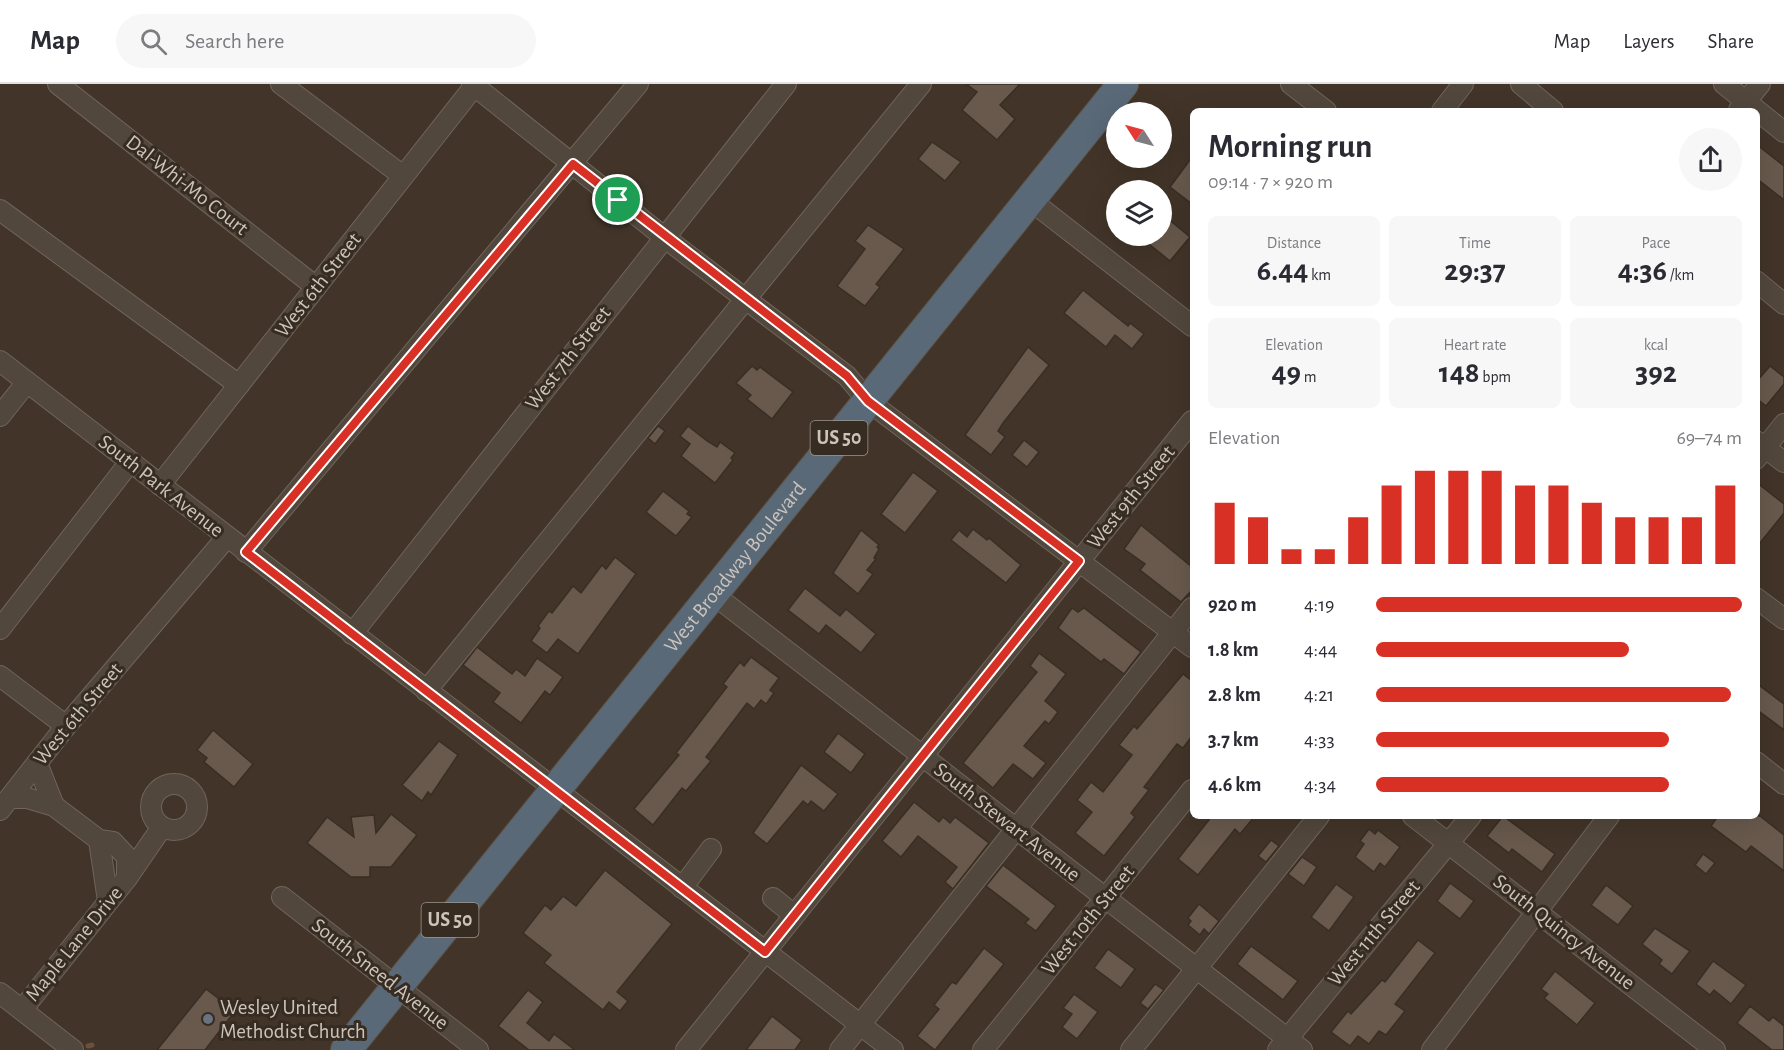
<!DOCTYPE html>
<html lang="en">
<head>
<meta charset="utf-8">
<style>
	:root { --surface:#fff; --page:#f7f7f7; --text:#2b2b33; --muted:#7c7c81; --line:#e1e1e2; --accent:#d93025 }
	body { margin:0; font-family:"Alegreya Sans",sans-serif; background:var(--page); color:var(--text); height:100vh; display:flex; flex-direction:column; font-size:22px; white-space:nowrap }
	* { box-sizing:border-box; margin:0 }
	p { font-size:20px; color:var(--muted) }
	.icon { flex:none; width:33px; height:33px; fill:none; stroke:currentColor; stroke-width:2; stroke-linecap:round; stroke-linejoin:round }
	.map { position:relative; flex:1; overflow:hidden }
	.details { position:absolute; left:1190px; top:24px; width:570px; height:711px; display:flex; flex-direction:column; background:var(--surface); border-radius:9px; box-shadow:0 6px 24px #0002 }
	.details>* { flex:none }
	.needle { width:39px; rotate:306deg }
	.tools { position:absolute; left:1106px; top:18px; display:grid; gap:12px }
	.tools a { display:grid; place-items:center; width:66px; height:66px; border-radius:50%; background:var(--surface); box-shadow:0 6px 24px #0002; font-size:30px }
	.pin { position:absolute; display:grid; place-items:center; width:51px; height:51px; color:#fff; margin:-26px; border:3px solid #fff; border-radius:50%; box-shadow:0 2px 6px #0007 }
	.round { display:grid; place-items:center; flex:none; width:63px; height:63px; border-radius:32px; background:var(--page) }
	.overview { display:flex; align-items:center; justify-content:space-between; height:102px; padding:0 18px }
	h1 { font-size:33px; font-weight:600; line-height:45px }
	.figures { display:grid; grid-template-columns:repeat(3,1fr); gap:9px; height:102px; padding:6px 18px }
	.figures div { display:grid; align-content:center; border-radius:9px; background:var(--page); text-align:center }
	.figures b { font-size:30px; font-weight:600 }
	.figures small { font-size:16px; font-weight:400 }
	.figures p { font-size:16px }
	.chart { height:168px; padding:12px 18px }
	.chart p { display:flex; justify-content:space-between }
	.chart svg { width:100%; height:108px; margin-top:6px; stroke:var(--accent); stroke-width:6 }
	ul { padding:0 18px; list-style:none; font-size:20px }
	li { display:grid; grid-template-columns:96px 72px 1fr; align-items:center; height:45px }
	li i { height:15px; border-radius:8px; background:var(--accent) }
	header { display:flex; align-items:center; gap:36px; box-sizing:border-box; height:84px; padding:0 30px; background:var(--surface); border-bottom:2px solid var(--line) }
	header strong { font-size:28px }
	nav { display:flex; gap:33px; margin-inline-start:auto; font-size:21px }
	.search { width:420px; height:54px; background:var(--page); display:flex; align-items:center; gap:15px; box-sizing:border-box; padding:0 21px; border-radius:33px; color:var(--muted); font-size:22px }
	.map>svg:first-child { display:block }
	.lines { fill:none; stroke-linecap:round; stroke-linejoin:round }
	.stream { stroke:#69513d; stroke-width:5 }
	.building { fill:#68594c; stroke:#392e23; stroke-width:1.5 }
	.minor-casing { stroke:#6f655b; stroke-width:22 }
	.highway-casing { stroke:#5c5247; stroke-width:32 }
	.minor { stroke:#52473c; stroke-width:20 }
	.highway { stroke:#5a6978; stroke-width:30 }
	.route-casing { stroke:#fff; stroke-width:12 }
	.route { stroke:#d93025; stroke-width:8 }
	.worship-dot { fill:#6b7280; stroke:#372c21; stroke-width:2 }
	.labels { text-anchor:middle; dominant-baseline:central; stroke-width:6; stroke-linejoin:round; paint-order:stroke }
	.shield { fill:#372c21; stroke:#9f968c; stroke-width:1.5 }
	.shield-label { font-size:20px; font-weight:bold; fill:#ccc3ba }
	.street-label { font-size:21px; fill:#ccc3ba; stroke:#372c21 }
	.poi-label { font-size:21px; fill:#ccc3ba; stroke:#372c21; text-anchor:start }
</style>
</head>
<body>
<header>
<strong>Map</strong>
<div class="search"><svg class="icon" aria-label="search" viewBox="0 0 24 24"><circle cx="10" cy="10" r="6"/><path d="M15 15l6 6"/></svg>Search here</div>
<nav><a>Map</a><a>Layers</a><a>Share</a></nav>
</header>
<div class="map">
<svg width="1784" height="966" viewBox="0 0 1784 966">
	<rect width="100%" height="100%" fill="#423428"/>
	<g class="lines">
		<!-- stream -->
		<path class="stream" d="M88 962 92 961"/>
	</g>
	<!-- building -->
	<g class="building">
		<path d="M966 0H1020L1000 21 1015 35 997 56 962 26 977 8Z"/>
		<path d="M932 58 961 78 945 97 918 75Z"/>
		<path d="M1756 60 1784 82V116L1756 94Z"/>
		<path d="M1192 73V120L1170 103Z"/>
		<path d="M1161 129 1190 153 1170 177 1139 152H1161Z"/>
		<path d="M868 141 904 165 876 200 880 203 865 222 837 202 865 165 855 157Z"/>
		<path d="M1083 206 1128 242 1130 239 1144 250 1132 265 1115 251 1106 263 1064 229Z"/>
		<path d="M1028 263 1049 281 1003 339 998 347 1005 353 991 371 965 351Z"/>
		<path d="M752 282 757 286 760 283 793 308 772 335 747 315 751 311 736 299Z"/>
		<path d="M1770 282 1784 293V300L1766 322 1756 314V298Z"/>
		<path d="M658 342 665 347 655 360 648 354Z"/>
		<path d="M688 342 707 357 717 363 720 358 735 369 731 374 733 376 715 399 681 372 690 360 680 352Z"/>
		<path d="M1024 356 1039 368 1027 383 1012 371Z"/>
		<path d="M913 388 938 407 905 449 881 430Z"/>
		<path d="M1756 398 1784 420V429L1756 464Z"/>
		<path d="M663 407 689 427 687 430 692 433 676 452 646 428Z"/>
		<path d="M1141 441 1192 483V506L1181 518 1140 486 1145 480 1124 465Z"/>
		<path d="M973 445 987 456 989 454 1021 481 1006 499 951 456 959 446 967 453Z"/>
		<path d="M861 446 879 461 877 463 879 465 874 474 876 475 867 486 873 490 858 510 833 489Z"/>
		<path d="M615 473 636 490 578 570 558 555 547 569 531 557 540 544 538 542 549 527 552 529 573 502 581 509 602 481 606 485Z"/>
		<path d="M805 504 840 532 846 525 876 550 861 569 826 541 819 550 788 526Z"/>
		<path d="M1072 524 1078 528 1084 524 1141 568 1124 590 1104 575 1101 578 1058 544Z"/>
		<path d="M477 563 512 590 516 585 525 592 537 574 563 593 550 611 545 607 521 639 493 618 500 609 463 581Z"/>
		<path d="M1039 569 1066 590 1045 617 1058 628 1049 640 1045 637 1024 662 1046 679 1033 695 1013 680 993 704 963 679 1037 588 1030 582Z"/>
		<path d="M751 573 779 594 770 606 774 609 766 620 761 616 754 625 747 619 706 673 711 677 686 707 682 704 653 741 634 725 679 671 676 669 727 603 723 600 740 578 744 582Z"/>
		<path d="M1183 590 1192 597V652L1183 664 1177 660 1144 703 1149 706 1131 729 1135 733 1104 772 1075 749 1092 728 1077 716 1091 698 1103 708 1132 671 1119 661 1134 642 1137 645Z"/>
		<path d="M1756 599 1784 620V646L1756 625Z"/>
		<path d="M213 646 253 680 234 703 204 678 207 674 197 666Z"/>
		<path d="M838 649 865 670 851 689 824 668Z"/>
		<path d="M439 657 458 671 431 711 428 708 422 717 402 701Z"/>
		<path d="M801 681 838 710 824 727 811 717 808 721 803 717 767 760 753 749Z"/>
		<path d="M914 718 939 738 943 733 950 739 955 733 989 759 953 805 945 798 957 783 918 752 901 773 882 757Z"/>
		<path d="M391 730 417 751 391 783H370V793H351L307 759 327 733 354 753 351 733 374 731 376 749Z"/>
		<path d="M1212 732H1255L1240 750 1235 745 1198 791 1178 775Z"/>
		<path d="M1503 732 1555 770 1542 788 1512 765 1509 769 1487 752Z"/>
		<path d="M1718 732H1760L1784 751V787L1751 762 1746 768 1711 742Z"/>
		<path d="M1369 745 1375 750 1378 746 1400 763 1385 783 1380 779 1374 788 1355 773 1364 760 1360 757Z"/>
		<path d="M1271 756 1279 762 1266 778 1258 772Z"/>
		<path d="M1703 770 1715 779 1706 790 1695 781Z"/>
		<path d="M1302 773 1317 783 1304 802 1288 790Z"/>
		<path d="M1003 781 1056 822 1036 847 1025 839 1029 835 986 802Z"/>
		<path d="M605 786 672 840 617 908 628 917 620 927 609 918 603 926 544 879 551 871 523 849 545 821 551 826 563 812 576 822Z"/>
		<path d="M1450 799 1474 817 1460 835 1437 817Z"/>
		<path d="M1336 800 1354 813 1329 847 1311 833Z"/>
		<path d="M1606 801 1633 822 1618 841 1591 821Z"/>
		<path d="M1199 820 1219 837 1209 850 1204 845 1200 851 1188 841 1191 837 1188 834Z"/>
		<path d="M1655 844 1690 867 1672 890 1659 880 1662 876 1642 860Z"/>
		<path d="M1418 856 1435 869 1395 920 1405 927 1386 951 1379 947 1369 960 1358 952 1350 962 1331 948 1348 927 1351 930 1382 896 1385 898Z"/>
		<path d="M1251 862 1298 897 1283 916 1237 880Z"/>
		<path d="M984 864 1004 880 935 966 917 952 939 925 934 921 952 898 956 900Z"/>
		<path d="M1108 865 1135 885 1121 904 1094 884Z"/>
		<path d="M1713 877 1746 901 1731 920 1714 906 1710 911 1696 900Z"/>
		<path d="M1555 887 1595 919 1577 941 1544 914 1548 910 1541 905Z"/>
		<path d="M1155 900 1164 906 1148 925 1140 919Z"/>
		<path d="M206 905 235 927 205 966H157Z"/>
		<path d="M528 906 543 918 527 939 549 957 554 950 575 966H529L498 942Z"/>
		<path d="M1074 910 1098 928 1077 955 1062 943 1072 930 1063 924Z"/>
		<path d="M1750 922 1769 937 1773 933 1784 942V966H1772L1737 939Z"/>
		<path d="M772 932 802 956 795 966H746Z"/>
	</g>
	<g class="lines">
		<defs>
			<g id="minor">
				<path d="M58 0 316 203"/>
				<path d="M281 0 403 92"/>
				<path d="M472 0 664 153 847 292 868 317 1192 563"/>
				<path d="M1291 0 1326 27"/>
				<path d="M1521 0 1553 27"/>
				<path d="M1724 0 1784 48"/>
				<path d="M1739 26 1760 0"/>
				<path d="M1442 27 1463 0"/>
				<path d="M1030 116 1192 242"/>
				<path d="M0 126 239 301"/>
				<path d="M1756 197 1784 220"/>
				<path d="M0 277 893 966"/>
				<path d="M0 332 27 298"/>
				<path d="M1756 357 1784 378"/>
				<path d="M1756 375 1784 340"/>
				<path d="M160 401 476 0"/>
				<path d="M246 468 638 0"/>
				<path d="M713 510 1302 966"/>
				<path d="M1756 514 1784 535"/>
				<path d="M0 545 130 378"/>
				<path d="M352 550 786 0"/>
				<path d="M0 592 66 642"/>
				<path d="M426 607 921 0"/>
				<path d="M1756 678 1784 700"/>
				<path d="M37 679 54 722"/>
				<circle cx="174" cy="723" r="23"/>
				<path d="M10 714H27L54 722 99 756 113 758 127 773V794"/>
				<path d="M0 726 66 642 227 453"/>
				<path d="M1413 732 1715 966"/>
				<path d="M99 756 108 817"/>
				<path d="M682 804 711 765"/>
				<path d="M282 813 478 966"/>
				<path d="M773 814 794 831"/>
				<path d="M0 909 73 966"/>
				<path d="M22 926 127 794 162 743"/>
				<path d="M686 966 1192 337"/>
				<path d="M840 966 1192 524"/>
				<path d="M983 966 1192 706"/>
				<path d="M1131 966 1319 732"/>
				<path d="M1278 966 1471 732"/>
				<path d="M1432 966 1609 732"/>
			</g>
			<g id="highway">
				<path id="s1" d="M346 966 1123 0"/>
			</g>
		</defs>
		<!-- minor casing -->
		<use href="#minor" class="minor-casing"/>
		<!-- highway casing -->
		<use href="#highway" class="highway-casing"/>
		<!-- minor -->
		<use href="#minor" class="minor"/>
		<!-- highway -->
		<use href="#highway" class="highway"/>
	</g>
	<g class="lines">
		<defs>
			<path id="route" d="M573 80 847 292 868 317 1079 477 765 868 246 468Z"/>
		</defs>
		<!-- route casing -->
		<use href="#route" class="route-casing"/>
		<!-- route -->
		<use href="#route" class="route"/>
	</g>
	<!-- markers -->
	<circle class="worship-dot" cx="208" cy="935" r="6"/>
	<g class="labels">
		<!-- shield labels -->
		<g class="shield">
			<rect x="810.5" y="337" width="57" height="34" rx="4.5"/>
			<rect x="421.5" y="819" width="57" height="34" rx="4.5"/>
		</g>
		<g class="shield-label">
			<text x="839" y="354">US 50</text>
			<text x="450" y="836">US 50</text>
		</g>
		<!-- street labels -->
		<g class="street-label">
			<text transform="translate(187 101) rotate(38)">Dal-Whi-Mo Court</text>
			<text transform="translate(318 201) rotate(-52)">West 6th Street</text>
			<text transform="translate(568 274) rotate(-52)">West 7th Street</text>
			<text transform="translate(161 402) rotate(38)">South Park Avenue</text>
			<text transform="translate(1131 413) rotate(-51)">West 9th Street</text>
			<text stroke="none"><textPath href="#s1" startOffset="620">West Broadway Boulevard</textPath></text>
			<text transform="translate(78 630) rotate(-50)">West 6th Street</text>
			<text transform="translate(1007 738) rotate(38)">South Stewart Avenue</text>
			<text transform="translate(1088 836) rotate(-51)">West 10th Street</text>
			<text transform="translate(1564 848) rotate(38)">South Quincy Avenue</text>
			<text transform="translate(1374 849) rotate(-50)">West 11th Street</text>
			<text transform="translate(74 860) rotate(-51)">Maple Lane Drive</text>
			<text transform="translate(380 890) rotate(38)">South Sneed Avenue</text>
		</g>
		<!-- poi labels -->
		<g class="poi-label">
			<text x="220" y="923">Wesley United<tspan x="220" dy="24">Methodist Church</tspan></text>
		</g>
	</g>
</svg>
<div class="tools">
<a><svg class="needle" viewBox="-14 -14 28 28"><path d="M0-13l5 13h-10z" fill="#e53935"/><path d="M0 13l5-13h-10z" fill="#7c7c81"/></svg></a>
<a><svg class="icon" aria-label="layers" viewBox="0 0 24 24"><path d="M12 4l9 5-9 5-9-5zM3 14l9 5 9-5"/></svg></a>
</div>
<div class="pin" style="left:618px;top:116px;background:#1e9e55"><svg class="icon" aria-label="arrive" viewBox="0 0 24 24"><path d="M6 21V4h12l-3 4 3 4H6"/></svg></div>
<section class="details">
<div class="overview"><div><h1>Morning run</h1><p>09:14 · 7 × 920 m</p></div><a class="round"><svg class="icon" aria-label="share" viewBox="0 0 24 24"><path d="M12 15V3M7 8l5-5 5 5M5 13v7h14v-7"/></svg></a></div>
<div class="figures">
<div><p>Distance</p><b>6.44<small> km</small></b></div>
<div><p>Time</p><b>29:37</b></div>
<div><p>Pace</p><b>4:36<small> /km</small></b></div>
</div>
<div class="figures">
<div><p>Elevation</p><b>49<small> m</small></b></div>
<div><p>Heart rate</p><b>148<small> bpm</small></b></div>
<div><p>kcal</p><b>392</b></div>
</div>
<div class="chart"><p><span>Elevation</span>69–74 m</p>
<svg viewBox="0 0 160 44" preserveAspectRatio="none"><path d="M5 44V19M15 44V25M25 44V38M35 44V38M45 44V25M55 44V12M65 44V6M75 44V6M85 44V6M95 44V12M105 44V12M115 44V19M125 44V25M135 44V25M145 44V25M155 44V12"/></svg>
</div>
<ul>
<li><b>920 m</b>4:19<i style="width:100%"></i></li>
<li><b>1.8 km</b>4:44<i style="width:69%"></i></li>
<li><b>2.8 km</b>4:21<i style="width:97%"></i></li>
<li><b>3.7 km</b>4:33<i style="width:80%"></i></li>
<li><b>4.6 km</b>4:34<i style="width:80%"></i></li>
</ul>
</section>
</div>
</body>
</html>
